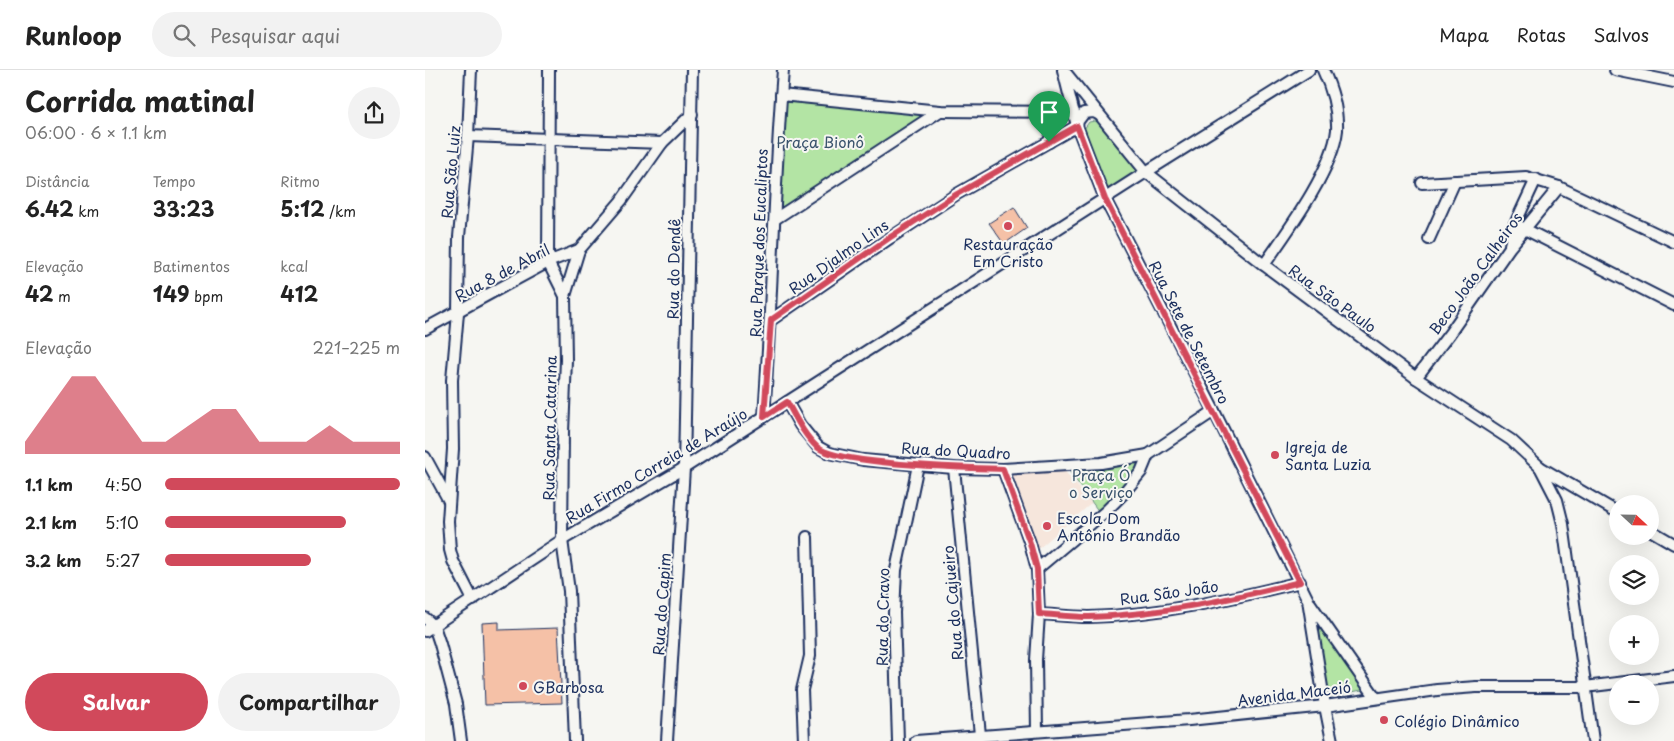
<!DOCTYPE html>
<html lang="pt">
<head>
<meta charset="utf-8">
<style>
	:root { --surface:#fff; --page:#f2f2f2; --text:#222; --muted:#767676; --line:#e0e0e0; --accent:#d1495b }
	body { margin:0; font-family:"Playpen Sans",sans-serif; background:var(--page); color:var(--text); height:100vh; display:flex; flex-direction:column; font-size:19px; white-space:nowrap }
	* { box-sizing:border-box; margin:0 }
	p { font-size:16px; color:var(--muted) }
	.icon { flex:none; width:28px; height:28px; fill:none; stroke:currentColor; stroke-width:2; stroke-linecap:round; stroke-linejoin:round }
	.map { position:relative; flex:1; overflow:hidden }
	.side { display:flex; flex-direction:column; background:var(--surface); width:425px }
	.side>* { flex:none }
	.needle { width:32px; rotate:112deg }
	.tools { position:absolute; left:1184px; top:425px; display:grid; gap:10px }
	.tools a { display:grid; place-items:center; width:50px; height:50px; border-radius:50%; background:var(--surface); box-shadow:0 5px 20px #0002; font-size:25px }
	.pin { position:absolute; display:grid; place-items:center; width:42px; height:42px; color:#fff; margin:-51px -21px; border-radius:50% 50% 50% 0; rotate:-45deg; box-shadow:0 0 5px #0007 }
	.pin .icon { rotate:45deg }
	.round { display:grid; place-items:center; flex:none; width:52px; height:52px; border-radius:26px; background:var(--page) }
	.head { display:flex; align-items:center; justify-content:space-between; height:85px; padding:0 25px }
	h1 { font-size:28px; font-weight:700; line-height:38px }
	.figures { display:grid; grid-template-columns:repeat(3,1fr); gap:8px; height:85px; padding:5px 25px }
	.figures div { display:grid; align-content:center }
	.figures b { font-size:21px; font-weight:700 }
	.figures small { font-size:14px; font-weight:400 }
	.figures p { font-size:14px }
	.chart { height:140px; padding:10px 25px }
	.chart p { display:flex; justify-content:space-between }
	.chart svg { width:100%; height:90px; margin-top:5px; fill:var(--accent); opacity:.7 }
	.action { display:flex; gap:10px; margin-top:auto; padding:10px 25px }
	.action a { flex:1; height:58px; border-radius:30px; background:var(--accent); color:#fff; font-size:20px; font-weight:700; line-height:58px; text-align:center }
	.action a+a { background:var(--page); color:var(--text) }
	ul { padding:0 25px; list-style:none; font-size:16px }
	li { display:grid; grid-template-columns:80px 60px 1fr; align-items:center; height:38px }
	li i { height:12px; border-radius:6px; background:var(--accent) }
	header { display:flex; align-items:center; gap:30px; box-sizing:border-box; height:70px; padding:0 25px; background:var(--surface); border-bottom:1px solid var(--line) }
	header strong { font-size:24px }
	nav { display:flex; gap:28px; margin-inline-start:auto; font-size:18px }
	.search { width:350px; height:45px; background:var(--page); display:flex; align-items:center; gap:12px; box-sizing:border-box; padding:0 18px; border-radius:28px; color:var(--muted); font-size:19px }
	main { display:flex; flex:1; min-height:0 }
	.map>svg:first-child { display:block }
	.built { fill:#f6e6dc }
	.green { fill:#b3e4a4; stroke:#678a81 }
	.building { fill:#f5c1a7; stroke:#1b2f5e }
	.lines { fill:none; stroke-linecap:round; stroke-linejoin:round }
	.minor-casing { stroke:#1b2f5e; stroke-width:14 }
	.minor { stroke:#f6f6f2; stroke-width:10 }
	.route-casing { stroke:#fff; stroke-width:10 }
	.route { stroke:#d1495b; stroke-width:6 }
	.poi-dot { fill:#d1495b; stroke:#f6f6f2; stroke-width:2 }
	.labels { text-anchor:middle; dominant-baseline:central; stroke-width:4; stroke-linejoin:round; paint-order:stroke }
	.park-label { font-size:15px; fill:#39536c; stroke:#f6f6f2 }
	.street-label { font-size:15px; fill:#1b2f5e; stroke:#f6f6f2 }
	.poi-label { font-size:15px; fill:#1b2f5e; stroke:#f6f6f2; text-anchor:start }
</style>
</head>
<body>
<header>
<strong>Runloop</strong>
<div class="search"><svg class="icon" aria-label="search" viewBox="0 0 24 24"><circle cx="10" cy="10" r="6"/><path d="M15 15l6 6"/></svg>Pesquisar aqui</div>
<nav><a>Mapa</a><a>Rotas</a><a>Salvos</a></nav>
</header>
<main>
<section class="side">
<div class="head"><div><h1>Corrida matinal</h1><p>06:00 · 6 × 1.1 km</p></div><a class="round"><svg class="icon" aria-label="share" viewBox="0 0 24 24"><path d="M12 15V3M7 8l5-5 5 5M5 13v7h14v-7"/></svg></a></div>
<div class="figures">
<div><p>Distância</p><b>6.42<small> km</small></b></div>
<div><p>Tempo</p><b>33:23</b></div>
<div><p>Ritmo</p><b>5:12<small> /km</small></b></div>
</div>
<div class="figures">
<div><p>Elevação</p><b>42<small> m</small></b></div>
<div><p>Batimentos</p><b>149<small> bpm</small></b></div>
<div><p>kcal</p><b>412</b></div>
</div>
<div class="chart"><p><span>Elevação</span>221–225 m</p>
<svg viewBox="0 0 160 44" preserveAspectRatio="none"><path d="M0 44V38L10 22L20 6L30 6L40 22L50 38L60 38L70 30L80 22L90 22L100 38L110 38L120 38L130 30L140 38L150 38L160 38V44z"/></svg>
</div>
<ul>
<li><b>1.1 km</b>4:50<i style="width:100%"></i></li>
<li><b>2.1 km</b>5:10<i style="width:77%"></i></li>
<li><b>3.2 km</b>5:27<i style="width:62%"></i></li>
</ul>
<div class="action"><a>Salvar</a><a>Compartilhar</a></div>
</section>
<div class="map">
<svg width="1249" height="671" viewBox="0 0 1249 671">
	<rect width="100%" height="100%" fill="#f6f6f2"/>
	<filter id="ink" filterUnits="userSpaceOnUse"><feTurbulence type="fractalNoise" baseFrequency=".02" numOctaves="2"/><feDisplacementMap in="SourceGraphic" scale="10" xChannelSelector="R" yChannelSelector="G"/><feConvolveMatrix kernelMatrix="1 2 1 2 8 2 1 2 1" color-interpolation-filters="sRGB"/></filter>
	<g filter="url(#ink)">
		<!-- built -->
		<path class="built" d="M637 398 667 433 613 479 586 403Z"/>
		<!-- green -->
		<g class="green">
			<path d="M360 32 508 42 355 139Z"/>
			<path d="M670 51 676 52 717 102 683 123 659 59 664 52Z"/>
			<path d="M718 388 716 398 674 442 642 398Z"/>
			<path d="M888 541 941 619 904 627Z"/>
		</g>
		<!-- building -->
		<g class="building">
			<path d="M589 137 602 158 579 174 564 153Z"/>
			<path d="M74 552V560L133 558 137 633 60 635 57 553Z"/>
		</g>
		<g class="lines">
			<defs>
				<g id="minor">
					<path d="M46 0 43 66 34 167 33 243 27 310 28 379 23 451 25 480 28 491 48 530"/>
					<path d="M124 0 123 192 140 226"/>
					<path d="M638 0 652 56 680 129 789 341 883 530 900 636 907 671"/>
					<path d="M1190 0 1249 12"/>
					<path d="M640 2 721 102 839 195 991 308 1086 370 1115 397 1192 442"/>
					<path d="M356 25 515 41 649 42"/>
					<path d="M618 42C629 50 628 60 624 72"/>
					<path d="M43 66 237 73 267 44"/>
					<path d="M997 113 1101 107 1134 117 1249 172"/>
					<path d="M350 149 515 41"/>
					<path d="M1090 154 1249 235"/>
					<path d="M1004 169 1030 111"/>
					<path d="M1085 175 1090 154 1111 109"/>
					<path d="M839 195C862 162 908 100 912 60 913 38 907 19 898 0"/>
					<path d="M346 250 465 168 532 124 652 56 653 51 659 43 669 42 673 44"/>
					<path d="M0 259 123 192 154 180 196 131 237 73"/>
					<path d="M991 308 1025 263 1085 177 1134 117"/>
					<path d="M362 332 375 355 393 377 404 383 438 390 529 398 578 399 676 393 723 385"/>
					<path d="M339 347C347 232 349 116 358 0"/>
					<path d="M0 387 24 431"/>
					<path d="M1115 397 1132 430 1138 454 1168 671"/>
					<path d="M529 398 555 665"/>
					<path d="M578 399 605 473 612 499 614 544 611 590 612 661"/>
					<path d="M1225 460 1249 474"/>
					<path d="M612 499 681 441 697 425 716 402 723 385 789 341"/>
					<path d="M885 533 951 628"/>
					<path d="M614 544C631 545 648 547 664 547 735 545 806 529 875 512"/>
					<path d="M0 548 9 556 15 574 31 634 36 671"/>
					<path d="M0 561 137 470 259 398 721 102 884 0"/>
					<path d="M150 671 144 521 137 470 138 362 141 290 140 226 154 180"/>
					<path d="M242 671 259 398 267 0"/>
					<path d="M379 671 377 620 385 586 382 467"/>
					<path d="M473 671 469 543 471 500 493 395"/>
					<path d="M491 671 764 650 900 636 1012 620 1051 617H1160L1249 606"/>
				</g>
			</defs>
			<!-- minor casing -->
			<use href="#minor" class="minor-casing"/>
			<!-- minor -->
			<use href="#minor" class="minor"/>
		</g>
	</g>
	<g class="lines" filter="url(#ink)">
		<defs>
			<path id="route" d="M652 56 680 129 875 512C806 529 735 545 664 547 648 547 631 545 614 544L612 499 605 473 578 399C545 398 413 395 392 377 379 365 371 348 362 332L339 347 346 250 464 168 532 124Z"/>
		</defs>
		<!-- route casing -->
		<use href="#route" class="route-casing"/>
		<!-- route -->
		<use href="#route" class="route"/>
	</g>
	<!-- markers -->
	<g class="poi-dot">
		<circle cx="583" cy="156" r="5"/>
		<circle cx="850" cy="385" r="5"/>
		<circle cx="622" cy="456" r="5"/>
		<circle cx="98" cy="616" r="5"/>
		<circle cx="959" cy="650" r="5"/>
	</g>
	<g class="labels">
		<!-- park labels -->
		<g class="park-label">
			<text x="395" y="71">Praça Bionô</text>
			<text x="676" y="404">Praça Ó<tspan x="676" dy="17">o Serviço</tspan></text>
		</g>
		<!-- street labels -->
		<g class="street-label">
			<text transform="translate(25 102) rotate(-85)">Rua São Luiz</text>
			<text transform="translate(333 173) rotate(-88)">Rua Parque dos Eucaliptos</text>
			<text transform="translate(413 186) rotate(-35)">Rua Djalmo Lins</text>
			<text transform="translate(248 199) rotate(-89)">Rua do Dendê</text>
			<text transform="translate(77 202) rotate(-28)">Rua 8 de Abril</text>
			<text transform="translate(1050 203) rotate(-54)">Beco João Calheiros</text>
			<text transform="translate(908 228) rotate(36)">Rua São Paulo</text>
			<text transform="translate(765 262) rotate(63)">Rua Sete de Setembro</text>
			<text transform="translate(124 358) rotate(-89)">Rua Santa Catarina</text>
			<text transform="translate(531 380) rotate(3)">Rua do Quadro</text>
			<text transform="translate(231 395) rotate(-31)">Rua Firmo Correia de Araújo</text>
			<text transform="translate(744 522) rotate(-8)">Rua São João</text>
			<text transform="translate(527 533) rotate(-95)">Rua do Cajueiro</text>
			<text transform="translate(236 534) rotate(-86)">Rua do Capim</text>
			<text transform="translate(457 547) rotate(-89)">Rua do Cravo</text>
			<text transform="translate(869 623) rotate(-7)">Avenida Maceió</text>
		</g>
		<!-- poi labels -->
		<g class="poi-label">
			<text x="583" y="173" text-anchor="middle">Restauração<tspan x="583" dy="17">Em Cristo</tspan></text>
			<text x="860" y="376">Igreja de<tspan x="860" dy="17">Santa Luzia</tspan></text>
			<text x="632" y="447">Escola Dom<tspan x="632" dy="17">Antônio Brandão</tspan></text>
			<text x="108" y="616">GBarbosa</text>
			<text x="969" y="650">Colégio Dinâmico</text>
		</g>
	</g>
</svg>
<div class="tools">
<a><svg class="needle" viewBox="-14 -14 28 28"><path d="M0-13l5 13h-10z" fill="#e53935"/><path d="M0 13l5-13h-10z" fill="#767676"/></svg></a>
<a><svg class="icon" aria-label="layers" viewBox="0 0 24 24"><path d="M12 4l9 5-9 5-9-5zM3 14l9 5 9-5"/></svg></a>
<a>+</a>
<a>−</a>
</div>
<div class="pin" style="left:624px;top:72px;background:#1e9e55"><svg class="icon" aria-label="arrive" viewBox="0 0 24 24"><path d="M6 21V4h12l-3 4 3 4H6"/></svg></div>
</div>
</main>
</body>
</html>
